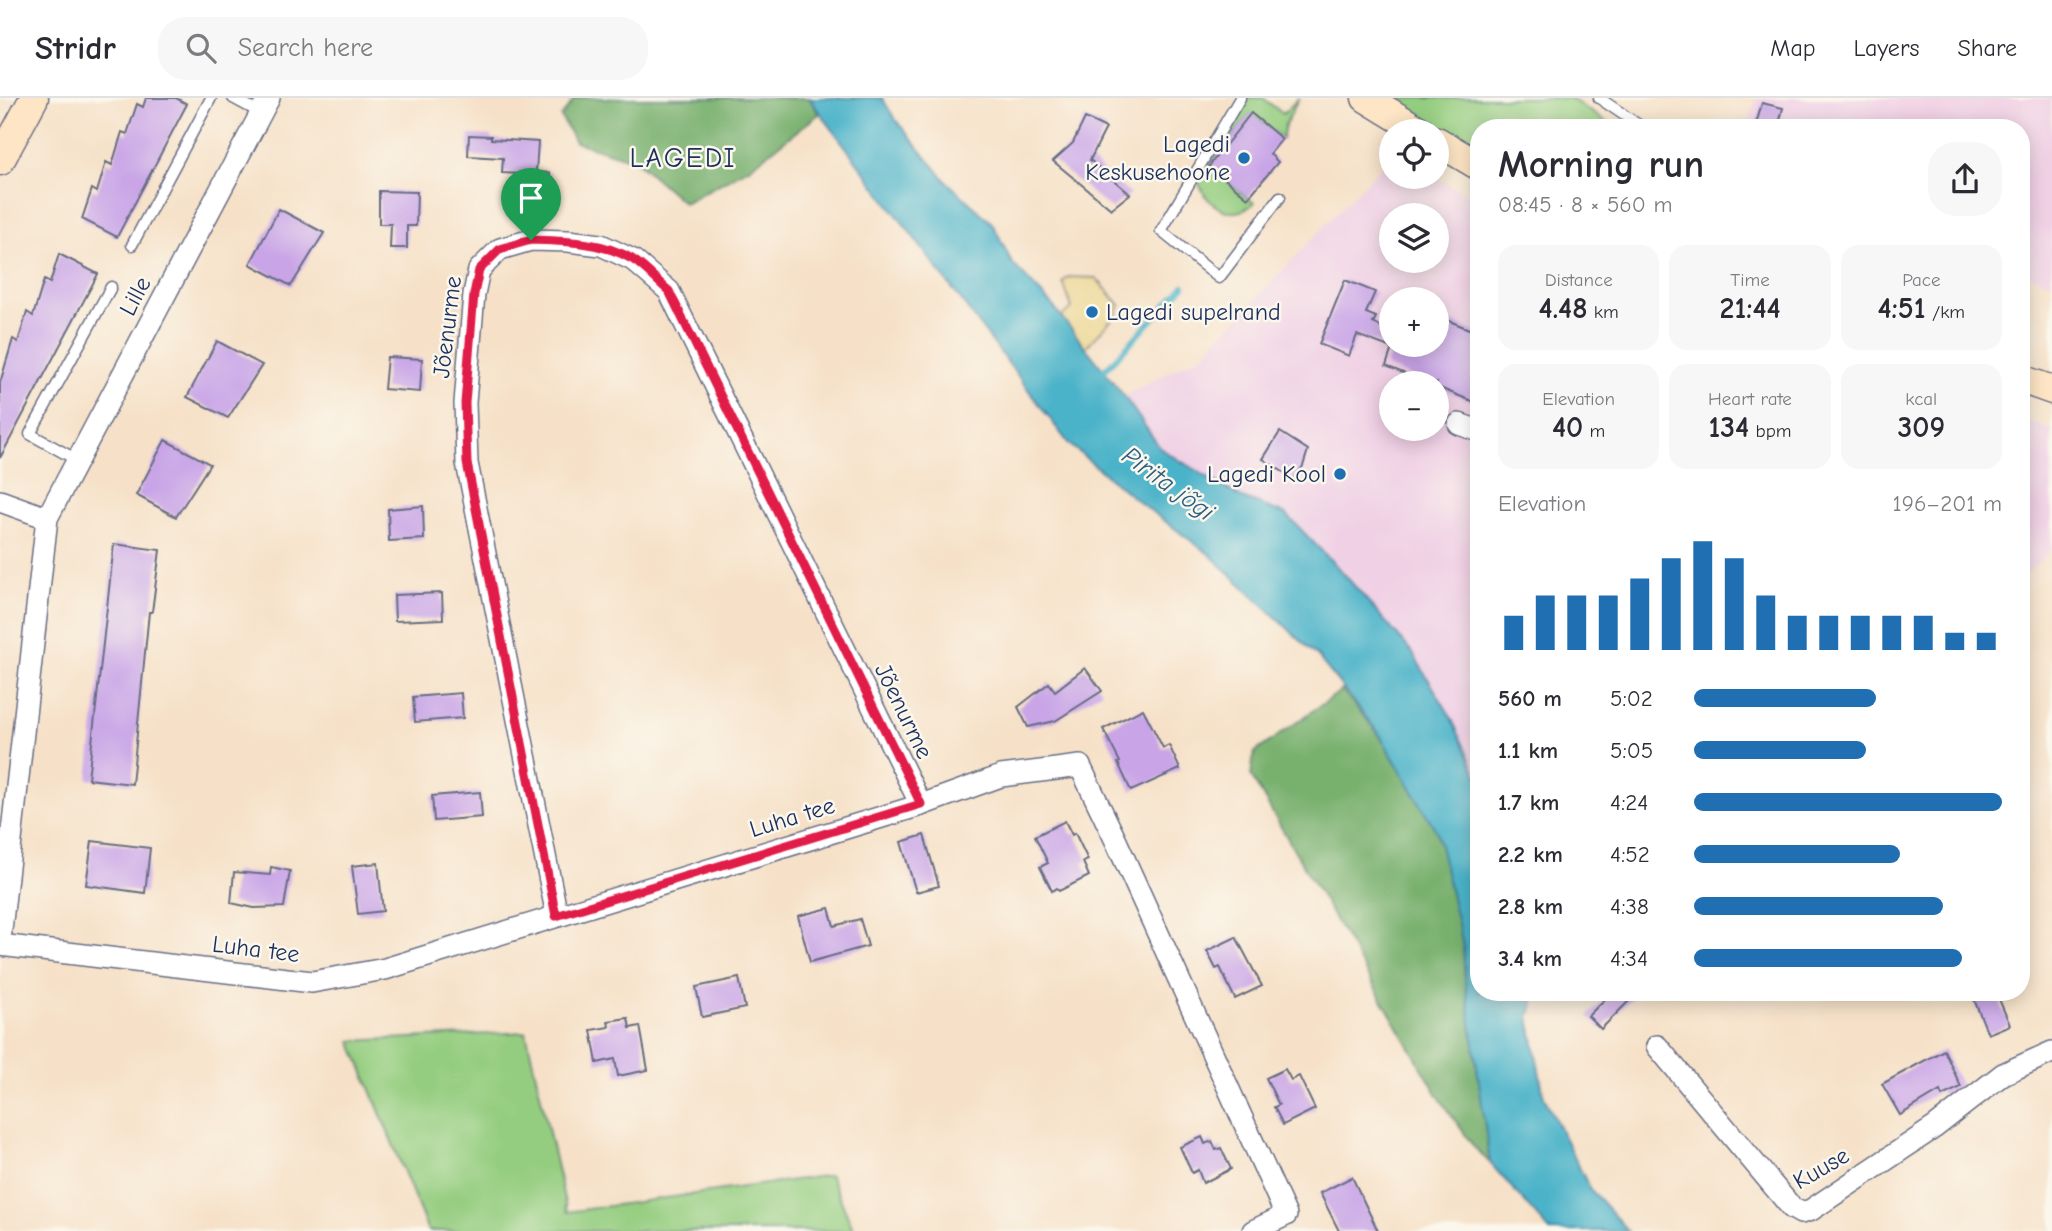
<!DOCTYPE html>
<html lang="en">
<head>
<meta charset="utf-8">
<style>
	:root { --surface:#fff; --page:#f7f7f7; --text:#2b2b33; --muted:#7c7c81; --line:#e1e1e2; --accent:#1f6fb2 }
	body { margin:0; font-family:"Comic Neue",sans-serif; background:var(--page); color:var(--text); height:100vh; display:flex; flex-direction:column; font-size:26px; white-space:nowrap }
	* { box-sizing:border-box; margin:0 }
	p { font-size:23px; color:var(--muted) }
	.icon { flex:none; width:38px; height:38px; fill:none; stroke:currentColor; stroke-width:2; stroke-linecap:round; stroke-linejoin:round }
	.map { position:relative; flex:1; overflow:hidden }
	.drawer { position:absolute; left:1470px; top:21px; width:560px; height:882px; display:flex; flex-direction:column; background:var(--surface); border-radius:28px; box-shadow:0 4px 18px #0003 }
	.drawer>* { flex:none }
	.buttons { position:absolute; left:1379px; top:21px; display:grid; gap:14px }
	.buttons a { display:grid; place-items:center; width:70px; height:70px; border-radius:50%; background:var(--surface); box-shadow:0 4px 18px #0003; font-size:35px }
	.pin { position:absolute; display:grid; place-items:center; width:60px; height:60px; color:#fff; margin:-72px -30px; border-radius:50% 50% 50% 0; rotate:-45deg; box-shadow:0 0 7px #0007 }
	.pin .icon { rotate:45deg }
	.round { display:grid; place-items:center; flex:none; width:74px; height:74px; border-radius:28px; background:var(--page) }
	.head { display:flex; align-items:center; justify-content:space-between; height:119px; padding:0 28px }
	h1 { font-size:38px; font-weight:800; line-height:52px }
	.figures { display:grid; grid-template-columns:repeat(3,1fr); gap:10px; height:119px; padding:7px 28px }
	.figures div { display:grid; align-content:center; border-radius:18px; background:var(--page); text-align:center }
	.figures b { font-size:30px; font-weight:800 }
	.figures small { font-size:19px; font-weight:400 }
	.figures p { font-size:19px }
	.chart { height:196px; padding:14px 28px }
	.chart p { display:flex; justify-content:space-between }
	.chart svg { width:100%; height:126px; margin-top:7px; stroke:var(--accent); stroke-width:6 }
	ul { padding:0 28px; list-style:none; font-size:23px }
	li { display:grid; grid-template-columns:112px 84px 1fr; align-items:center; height:52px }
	li i { height:18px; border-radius:9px; background:var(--accent) }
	header { display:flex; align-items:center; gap:42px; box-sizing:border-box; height:98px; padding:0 35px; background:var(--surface); border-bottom:2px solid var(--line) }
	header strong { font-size:33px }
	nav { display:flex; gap:38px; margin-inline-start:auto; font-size:24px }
	.search { width:490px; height:63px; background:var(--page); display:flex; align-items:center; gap:18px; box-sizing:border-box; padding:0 24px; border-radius:28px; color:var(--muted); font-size:26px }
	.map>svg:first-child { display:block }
	.built { fill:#f0d0e5; fill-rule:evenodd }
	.green { fill:#95cd80; stroke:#587e6f; stroke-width:2 }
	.forest { fill:#78b06e; stroke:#4a7066; stroke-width:2 }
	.sand { fill:#eeda9e; stroke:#84847e; stroke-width:2 }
	.water { fill:#4bb3c9; stroke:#337194; stroke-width:2 }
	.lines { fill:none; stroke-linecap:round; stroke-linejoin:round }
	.stream { stroke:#4bb3c9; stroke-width:6 }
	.building { fill:#c9a5e7 }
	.lane-casing { stroke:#686d83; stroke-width:13 }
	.street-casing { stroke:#686d83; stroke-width:24 }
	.secondary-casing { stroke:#686d83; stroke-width:31 }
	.lane { stroke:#fff; stroke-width:10 }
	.street { stroke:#fff; stroke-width:21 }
	.secondary { stroke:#fde5c5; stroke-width:28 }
	.route-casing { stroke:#fff; stroke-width:14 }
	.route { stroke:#e11d48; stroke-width:9 }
	.poi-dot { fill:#1f6fb2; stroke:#fbf7ec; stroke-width:2.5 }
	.labels { text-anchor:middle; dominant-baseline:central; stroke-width:5; stroke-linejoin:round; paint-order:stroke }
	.poi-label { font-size:24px; fill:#1b2f5e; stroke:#fbf7ec; text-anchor:end }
	.street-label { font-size:24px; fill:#1b2f5e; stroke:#fbf7ec }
	.water-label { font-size:26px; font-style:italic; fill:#2c5d83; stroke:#fbf7ec }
	.quarter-label { font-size:28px; letter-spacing:2px; fill:#1b2f5e; stroke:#fbf7ec }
</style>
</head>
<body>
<header>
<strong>Stridr</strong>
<div class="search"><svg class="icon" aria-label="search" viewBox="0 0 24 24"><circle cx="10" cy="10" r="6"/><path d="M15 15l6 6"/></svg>Search here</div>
<nav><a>Map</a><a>Layers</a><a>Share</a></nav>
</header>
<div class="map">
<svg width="2052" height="1133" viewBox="0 0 2052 1133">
	<rect width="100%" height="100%" fill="#fbf7ec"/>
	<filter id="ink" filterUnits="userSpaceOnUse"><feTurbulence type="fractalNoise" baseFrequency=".0143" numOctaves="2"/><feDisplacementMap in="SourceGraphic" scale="14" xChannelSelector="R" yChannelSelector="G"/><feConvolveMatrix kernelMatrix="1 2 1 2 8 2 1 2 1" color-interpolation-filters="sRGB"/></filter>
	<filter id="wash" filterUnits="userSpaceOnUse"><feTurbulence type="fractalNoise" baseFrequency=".00686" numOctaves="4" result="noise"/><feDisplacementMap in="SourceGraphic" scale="28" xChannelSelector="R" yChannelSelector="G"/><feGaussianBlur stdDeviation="1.57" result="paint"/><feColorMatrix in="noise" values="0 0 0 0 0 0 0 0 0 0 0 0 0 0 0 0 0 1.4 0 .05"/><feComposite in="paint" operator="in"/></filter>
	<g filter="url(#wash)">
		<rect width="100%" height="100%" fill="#f6e1c8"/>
		<!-- built -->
		<g class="built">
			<path d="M1757 0H2052V185L2021 174V30H1746Z"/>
			<path d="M1390 59 1391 79H1432L1479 101V681L1451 619 1412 554 1344 476 1286 416 1242 400 1161 351 1124 298 1202 257ZM1391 117H1437V163H1391ZM1391 201H1437V247H1391ZM1391 285H1437V331H1391Z"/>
			<path d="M2021 321 2052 332V452L2021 481Z"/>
		</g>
		<!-- green -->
		<g class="green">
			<path d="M1246 0H1263L1283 16 1299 0 1285 27 1282 41 1251 16 1209 67 1254 105C1231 126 1206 107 1197 81L1223 34Z"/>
			<path d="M1399 0H1570L1615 30H1479V48L1447 35 1398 3Z"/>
			<path d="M526 934 567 1114 830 1077 854 1133H428L351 943Z"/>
		</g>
		<!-- forest -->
		<g class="forest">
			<path d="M575 0H809L819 16 749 70 684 105 636 63 575 44 561 19Z"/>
			<path d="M1342 592 1378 635 1437 734 1463 847 1465 881 1490 1065 1474 1049 1439 999 1251 678 1254 655Z"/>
		</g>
		<!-- sand -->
		<path class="sand" d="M1068 179 1096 180 1120 207 1116 217 1085 250 1061 219 1072 210 1063 184Z"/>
		<!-- water -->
		<path class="water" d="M809 0H882L895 21 945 82 993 126 1012 165 1052 207 1124 298 1161 351 1242 400 1286 416 1344 476 1412 554 1451 619 1479 681V894H1532L1533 908 1529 919 1544 999 1590 1091 1628 1133H1550L1490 1065 1465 881 1463 847 1437 734 1378 634 1318 559 1209 456 1135 401 1069 346Z"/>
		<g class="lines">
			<!-- stream -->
			<path class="stream" d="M1099 278 1184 188"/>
		</g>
		<g id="blocks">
			<!-- building -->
			<g class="building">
				<path d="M146 0H176L187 6 117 139 82 121 92 91 97 94 106 64 112 67 122 34 127 36 137 6 143 9Z"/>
				<path d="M1762 5 1783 10 1778 30H1755Z"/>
				<path d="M1251 15 1282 41 1270 56 1278 64 1248 100 1209 68Z"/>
				<path d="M1085 20 1106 30 1090 62 1130 96 1111 111 1053 63 1073 45Z"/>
				<path d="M469 37 491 38V41L538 44 536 74 550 75 548 100 520 98 521 76 502 75 503 60 468 58Z"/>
				<path d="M379 93 417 94 416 128H407V150H390L391 126H379Z"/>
				<path d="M279 111 324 135 291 188 250 166Z"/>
				<path d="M59 156 98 176 0 360V285L13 241 18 244 27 214 33 218 44 182 50 185Z"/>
				<path d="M1345 182 1375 194 1366 215 1376 219 1373 225 1391 233V247H1437V218L1479 235V306L1437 289V285H1427L1386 268 1392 250 1357 237 1349 258 1319 246Z"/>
				<path d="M217 243 262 267 228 320 187 299Z"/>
				<path d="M387 259 422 261 420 294 384 291Z"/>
				<path d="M1280 334 1308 352 1303 368 1294 381 1263 361Z"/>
				<path d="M165 342 210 366 176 419 136 397Z"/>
				<path d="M423 408 424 441 389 443 388 411Z"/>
				<path d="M114 446 160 452 152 514H149L132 686 88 681Z"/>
				<path d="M442 495 443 521 395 523 394 497Z"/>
				<path d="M1085 570 1102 593 1055 623 1028 629 1018 609 1049 585 1055 593Z"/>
				<path d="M461 595 463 620 415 624 413 599Z"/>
				<path d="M1143 611 1163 650 1169 647 1180 671 1131 693 1118 665 1120 664 1103 631Z"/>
				<path d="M480 694 482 719 434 723 432 698Z"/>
				<path d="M1065 723 1072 737 1075 735 1088 762 1083 764 1089 778 1059 793 1057 790 1052 793 1040 769 1048 765 1035 738Z"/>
				<path d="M924 737 939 788 916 794 901 744Z"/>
				<path d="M92 743 150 750 145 795 86 787Z"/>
				<path d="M378 765 383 813 358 816 352 768Z"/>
				<path d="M271 769 290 773 284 809 254 810 231 805 234 774 270 777Z"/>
				<path d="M829 810 834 828 860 821 868 848 810 864 798 818Z"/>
				<path d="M1236 839 1262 888 1235 901 1220 869 1216 871 1207 853Z"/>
				<path d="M739 880 745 910 702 919 696 889Z"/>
				<path d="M1612 894H1638L1601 931 1588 918Z"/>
				<path d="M1971 894H1996L2010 927 1988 936Z"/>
				<path d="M628 920 630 930 640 928 648 972 618 978 615 961 597 965 591 932 609 929 608 923Z"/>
				<path d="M1944 952 1961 989 1942 998 1940 993 1900 1017 1882 986Z"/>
				<path d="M1285 971 1291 982 1299 978 1315 1011 1283 1027 1274 1009 1279 1007 1266 980Z"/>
				<path d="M1202 1039 1205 1046 1212 1043 1216 1052 1221 1050 1231 1071 1203 1085 1198 1072 1192 1075 1180 1049Z"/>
				<path d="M1352 1079 1378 1133H1339L1320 1095Z"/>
			</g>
		</g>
	</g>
	<g filter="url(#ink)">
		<use href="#blocks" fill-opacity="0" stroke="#686d83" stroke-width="2"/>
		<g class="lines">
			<defs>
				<g id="lane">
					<path d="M233 0 261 15"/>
					<path d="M1240 0 1161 133 1219 180 1280 99"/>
					<path d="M1599 0 1643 30"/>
					<path d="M132 147 211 0"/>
					<path d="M77 362 30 336 111 189"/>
				</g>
				<g id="street">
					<path d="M1459 326 1479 333"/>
					<path d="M0 403 47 420"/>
					<path d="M557 818 467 365 465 305 474 196 479 172 500 151 531 142 568 143 601 147 633 162 669 193 921 707"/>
					<path d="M0 841 47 420 269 0"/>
					<path d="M0 847 312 884 385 871 921 707 1001 678 1080 668 1116 743 1286 1117 1253 1133"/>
					<path d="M1657 948 1792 1110 1801 1115 1811 1112 1935 1029 2003 976 2052 954"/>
				</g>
				<g id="secondary">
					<path d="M1366 0 1420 33"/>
					<path d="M1437 43 1479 68"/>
					<path d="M0 63 34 0"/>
					<path d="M2021 281 2052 292"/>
				</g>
			</defs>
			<!-- lane casing -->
			<use href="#lane" class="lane-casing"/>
			<!-- street casing -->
			<use href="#street" class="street-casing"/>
			<!-- secondary casing -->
			<use href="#secondary" class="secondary-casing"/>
			<!-- lane -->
			<use href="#lane" class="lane"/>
			<!-- street -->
			<use href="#street" class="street"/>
			<!-- secondary -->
			<use href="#secondary" class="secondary"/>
		</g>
	</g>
	<g class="lines" filter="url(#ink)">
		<defs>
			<path id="route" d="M531 142C566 143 601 143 632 161 645 169 657 183 669 193L921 706 556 818 467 365 465 305 474 196 479 172 500 151Z"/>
		</defs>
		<!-- route casing -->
		<use href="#route" class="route-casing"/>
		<!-- route -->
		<use href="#route" class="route"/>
	</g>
	<!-- markers -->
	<g class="poi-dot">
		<circle cx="1244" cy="60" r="7"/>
		<circle cx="1092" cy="214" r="7"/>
		<circle cx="1340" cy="376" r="7"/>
	</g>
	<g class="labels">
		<!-- poi labels -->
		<g class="poi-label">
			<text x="1230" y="46">Lagedi<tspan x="1230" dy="28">Keskusehoone</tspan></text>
			<text x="1106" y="214" text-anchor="start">Lagedi supelrand</text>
			<text x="1326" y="376">Lagedi Kool</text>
		</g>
		<!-- street labels -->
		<g class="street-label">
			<text transform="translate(135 198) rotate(-62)">Lille</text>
			<text transform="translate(447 229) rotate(-83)">Jõenurme</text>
			<text transform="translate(904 613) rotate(64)">Jõenurme</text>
			<text transform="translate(792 719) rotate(-17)">Luha tee</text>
			<text transform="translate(256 851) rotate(7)">Luha tee</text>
			<text transform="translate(1821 1070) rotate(-30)">Kuuse</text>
		</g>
		<!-- water labels -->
		<g class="water-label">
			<text transform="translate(1168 386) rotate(36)">Pirita jõgi</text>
		</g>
		<!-- quarter labels -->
		<g class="quarter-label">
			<text x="683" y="60">LAGEDI</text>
		</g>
	</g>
</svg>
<div class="buttons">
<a><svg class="icon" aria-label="locate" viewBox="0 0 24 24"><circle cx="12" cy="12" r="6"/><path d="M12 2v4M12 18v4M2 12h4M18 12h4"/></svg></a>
<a><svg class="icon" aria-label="layers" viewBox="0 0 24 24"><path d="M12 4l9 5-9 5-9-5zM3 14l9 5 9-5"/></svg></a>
<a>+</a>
<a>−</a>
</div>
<div class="pin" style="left:531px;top:142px;background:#1e9e55"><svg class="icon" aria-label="arrive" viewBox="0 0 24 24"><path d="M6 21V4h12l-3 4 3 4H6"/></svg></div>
<section class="drawer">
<div class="head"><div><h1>Morning run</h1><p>08:45 · 8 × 560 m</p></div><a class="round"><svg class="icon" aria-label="share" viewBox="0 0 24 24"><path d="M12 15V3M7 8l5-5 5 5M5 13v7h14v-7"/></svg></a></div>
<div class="figures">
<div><p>Distance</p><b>4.48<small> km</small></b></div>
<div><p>Time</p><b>21:44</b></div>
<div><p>Pace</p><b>4:51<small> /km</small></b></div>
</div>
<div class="figures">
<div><p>Elevation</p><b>40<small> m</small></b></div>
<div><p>Heart rate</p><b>134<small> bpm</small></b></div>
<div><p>kcal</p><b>309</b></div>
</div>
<div class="chart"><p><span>Elevation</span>196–201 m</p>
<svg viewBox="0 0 160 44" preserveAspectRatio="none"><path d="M5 44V32M15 44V25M25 44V25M35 44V25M45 44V19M55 44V12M65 44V6M75 44V12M85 44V25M95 44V32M105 44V32M115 44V32M125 44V32M135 44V32M145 44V38M155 44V38"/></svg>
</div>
<ul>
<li><b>560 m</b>5:02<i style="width:59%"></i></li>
<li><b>1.1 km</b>5:05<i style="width:56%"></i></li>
<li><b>1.7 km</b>4:24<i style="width:100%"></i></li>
<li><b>2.2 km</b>4:52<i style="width:67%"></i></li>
<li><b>2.8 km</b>4:38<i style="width:81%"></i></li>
<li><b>3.4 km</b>4:34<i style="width:87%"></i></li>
</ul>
</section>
</div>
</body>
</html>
